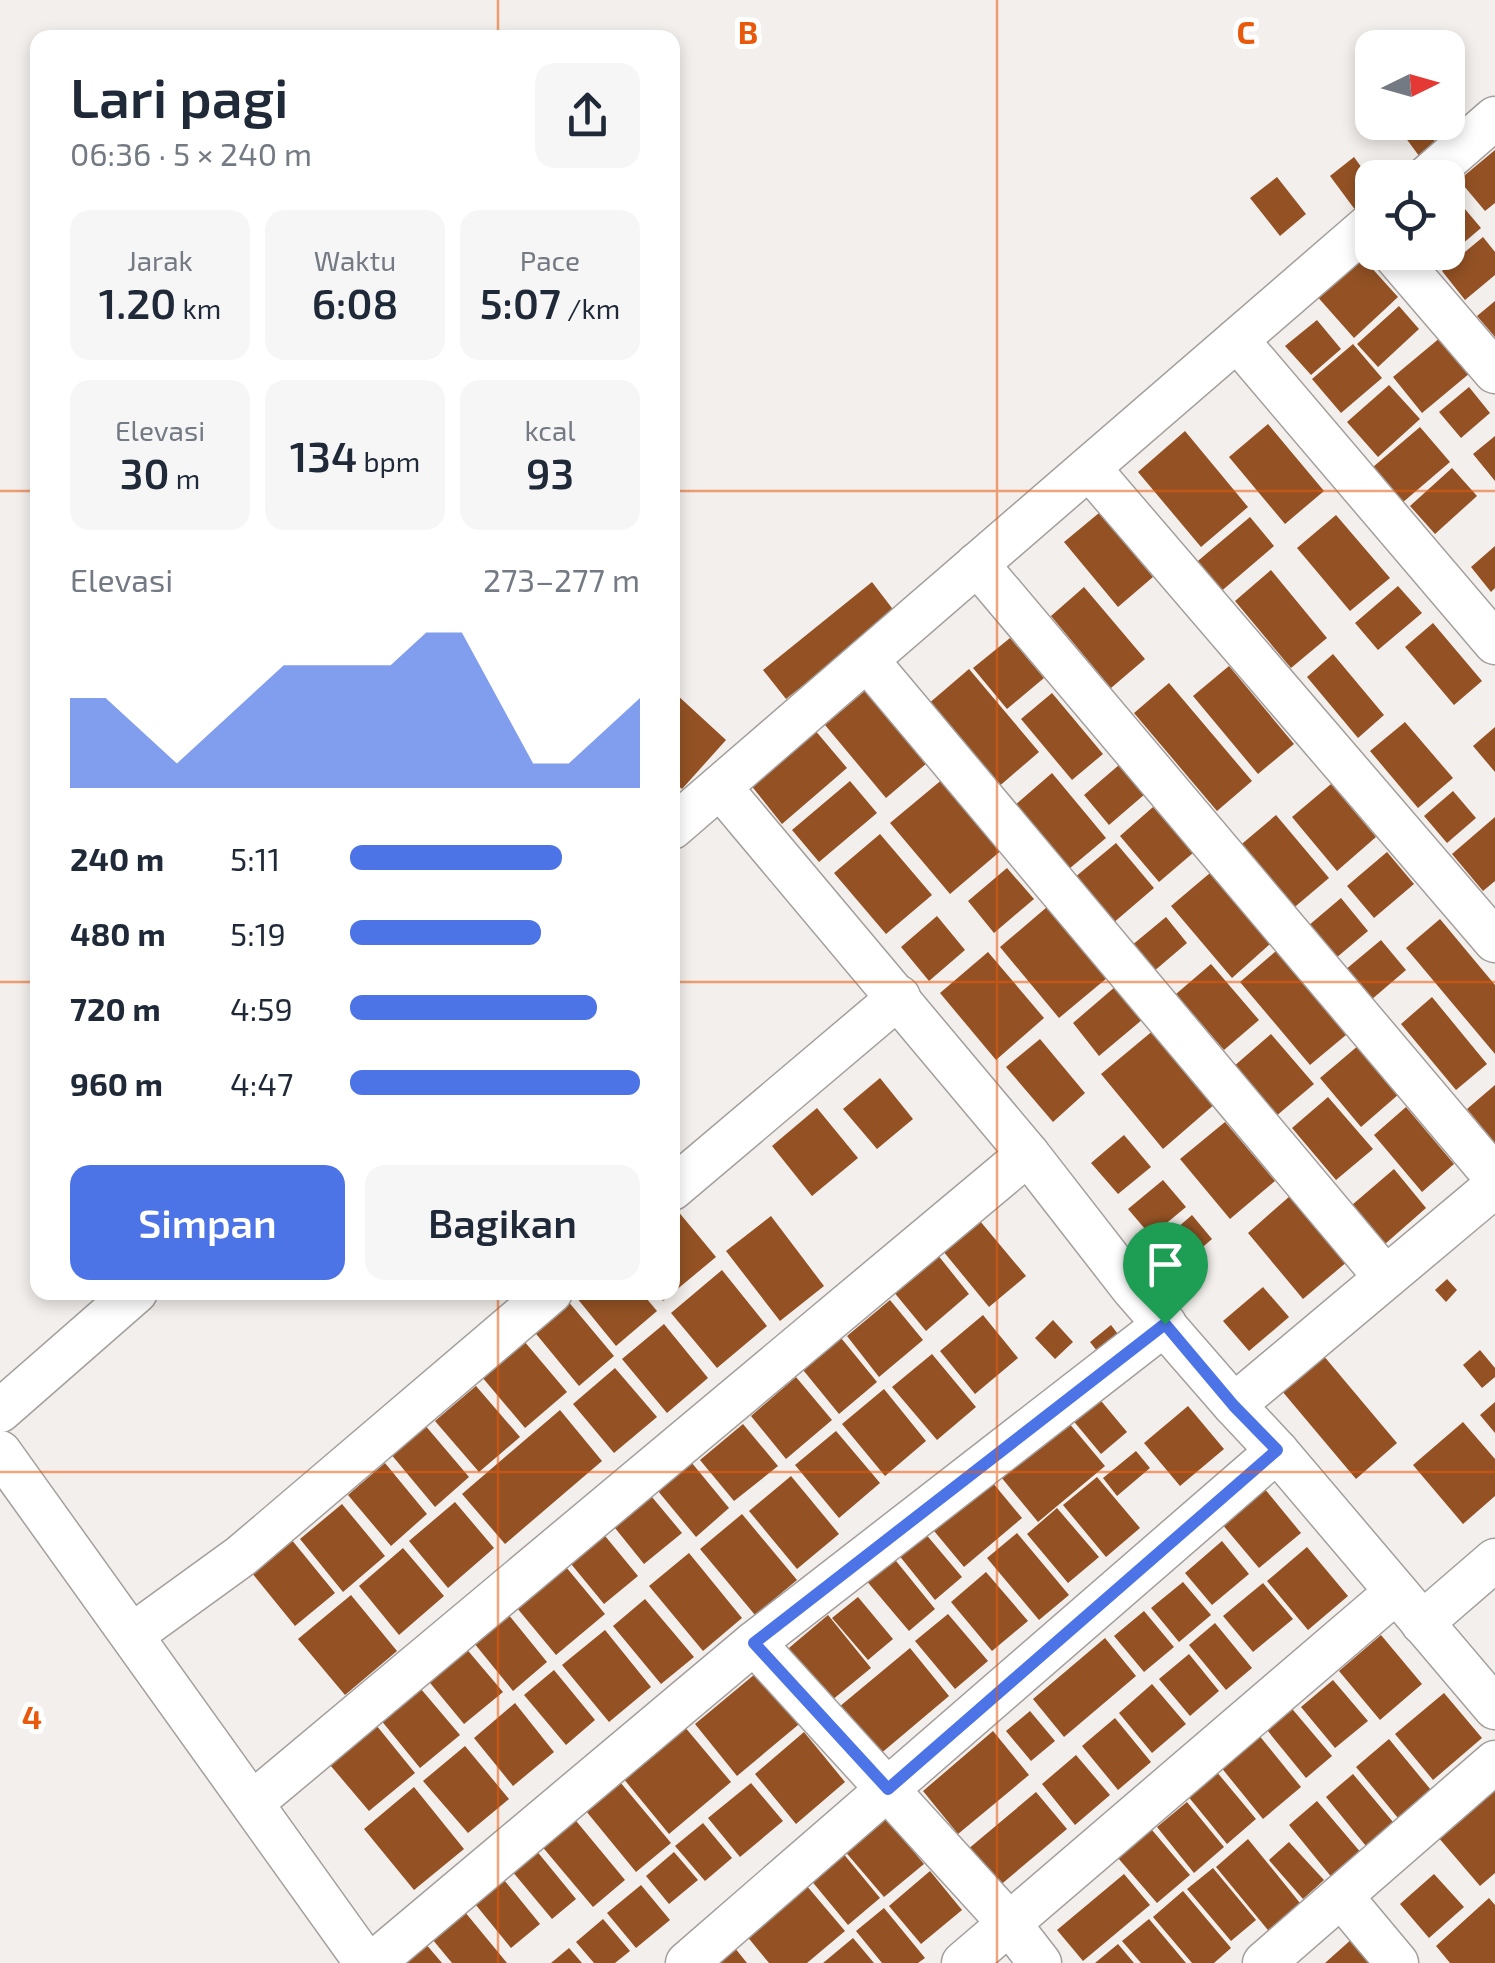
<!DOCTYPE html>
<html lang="id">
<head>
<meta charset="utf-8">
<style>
	:root { --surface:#fff; --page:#f6f6f7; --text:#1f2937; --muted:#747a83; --accent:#4c74e7 }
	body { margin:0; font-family:"Exo 2",sans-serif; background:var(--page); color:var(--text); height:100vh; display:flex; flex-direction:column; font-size:38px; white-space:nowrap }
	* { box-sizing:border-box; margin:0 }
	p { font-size:32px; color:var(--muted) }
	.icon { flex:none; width:55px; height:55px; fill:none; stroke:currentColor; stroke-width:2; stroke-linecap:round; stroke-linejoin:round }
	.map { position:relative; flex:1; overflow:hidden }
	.panel { position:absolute; left:30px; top:30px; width:650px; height:1270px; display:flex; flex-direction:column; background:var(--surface); border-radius:20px; box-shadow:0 5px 15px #0003 }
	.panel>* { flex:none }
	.needle { width:65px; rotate:85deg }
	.tools { position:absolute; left:1355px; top:30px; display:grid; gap:20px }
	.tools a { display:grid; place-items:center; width:110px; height:110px; border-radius:20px; background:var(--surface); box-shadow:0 5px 15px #0003; font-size:50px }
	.pin { position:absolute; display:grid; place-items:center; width:85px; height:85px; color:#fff; margin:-102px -42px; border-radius:50% 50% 50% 0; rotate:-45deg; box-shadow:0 0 10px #0007 }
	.pin .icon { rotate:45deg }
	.round { display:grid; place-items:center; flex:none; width:105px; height:105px; border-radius:20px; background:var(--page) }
	.summary { display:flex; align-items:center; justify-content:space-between; height:170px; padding:0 40px }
	h1 { font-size:55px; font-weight:600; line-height:75px }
	.stats { display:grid; grid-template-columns:repeat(3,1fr); gap:15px; height:170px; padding:10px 40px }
	.stats div { display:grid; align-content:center; border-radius:20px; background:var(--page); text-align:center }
	.stats b { font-size:42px; font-weight:600 }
	.stats small { font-size:28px; font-weight:400 }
	.stats p { font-size:28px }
	.chart { height:280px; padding:20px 40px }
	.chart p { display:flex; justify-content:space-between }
	.chart svg { width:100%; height:180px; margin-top:10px; fill:var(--accent); opacity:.7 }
	.cta { display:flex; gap:20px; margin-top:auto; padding:20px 40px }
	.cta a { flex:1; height:115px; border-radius:20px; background:var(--accent); color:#fff; font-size:40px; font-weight:600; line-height:115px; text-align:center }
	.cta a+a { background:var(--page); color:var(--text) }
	ul { padding:0 40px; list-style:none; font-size:32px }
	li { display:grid; grid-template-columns:160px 120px 1fr; align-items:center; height:75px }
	li i { height:25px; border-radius:12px; background:var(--accent) }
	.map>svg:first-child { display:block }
	.building { fill:#945224 }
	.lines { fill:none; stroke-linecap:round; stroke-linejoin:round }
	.minor-casing { stroke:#a49f9d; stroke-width:45 }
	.minor { stroke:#fff; stroke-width:42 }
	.route-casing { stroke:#fff; stroke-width:20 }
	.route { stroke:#4c74e7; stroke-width:12 }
	.grid { fill:none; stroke:#e8590c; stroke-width:2.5; stroke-opacity:0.55 }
	.grid-label { font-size:32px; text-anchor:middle; font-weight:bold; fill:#e8590c; stroke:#fff; stroke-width:10; stroke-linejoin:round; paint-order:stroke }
</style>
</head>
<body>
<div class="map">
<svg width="1495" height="1963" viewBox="0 0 1495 1963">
	<rect width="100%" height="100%" fill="#f3efec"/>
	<!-- building -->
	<g class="building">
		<path d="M1448 106 1461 125 1444 138 1433 122H1448Z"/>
		<path d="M1394 122H1421L1439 147 1422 160Z"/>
		<path d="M1495 150V203L1485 211 1459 180Z"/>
		<path d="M1354 157 1372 182V198L1356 211 1330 176Z"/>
		<path d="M1277 177 1306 214 1280 236 1250 198Z"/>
		<path d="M1448 189 1481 228 1435 267 1423 252H1448Z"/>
		<path d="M1483 237 1495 252V275L1465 300 1442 271Z"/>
		<path d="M1359 254 1398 297 1354 338 1315 294Z"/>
		<path d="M1495 301V337L1477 316Z"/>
		<path d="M1399 306 1419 329 1378 367 1357 344Z"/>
		<path d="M1317 320 1341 349 1311 375 1285 346Z"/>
		<path d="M1441 337 1470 373 1422 413 1393 377Z"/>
		<path d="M1353 344 1382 378 1341 413 1312 379Z"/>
		<path d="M1389 385 1420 419 1378 457 1347 422Z"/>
		<path d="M1469 387 1490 413 1461 438 1439 412Z"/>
		<path d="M1268 424 1324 491 1285 524 1229 457Z"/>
		<path d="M1420 427 1450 462 1402 503 1373 467Z"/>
		<path d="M1185 431 1248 507 1201 547 1138 472Z"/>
		<path d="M1495 436V481L1473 454Z"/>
		<path d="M1452 468 1477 496 1435 534 1410 506Z"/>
		<path d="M1099 513 1153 577 1118 607 1064 542Z"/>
		<path d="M1336 515 1390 578 1350 611 1297 548Z"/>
		<path d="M1250 517 1274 546 1211 600 1186 571Z"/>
		<path d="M1495 546V588L1491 592 1471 567Z"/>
		<path d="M1271 570 1327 638 1291 668 1235 601Z"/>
		<path d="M872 582 895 612 786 699 763 670Z"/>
		<path d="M1398 586 1422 613 1378 650 1355 623Z"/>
		<path d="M1084 587 1145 659 1111 688 1051 616Z"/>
		<path d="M1433 623 1482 681 1454 705 1405 647Z"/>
		<path d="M1010 638 1044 678 1007 709 973 668Z"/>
		<path d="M1333 654 1384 715 1358 738 1307 677Z"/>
		<path d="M1229 666 1294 744 1258 774 1193 696Z"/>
		<path d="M969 669 1039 752 996 789 927 705Z"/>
		<path d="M1169 683 1252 781 1217 811 1134 713Z"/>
		<path d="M866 690 927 763 886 798 825 725Z"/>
		<path d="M1052 693 1103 754 1072 780 1021 719Z"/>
		<path d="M676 694 726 740 682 789 672 781V698Z"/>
		<path d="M1405 722 1453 778 1418 808 1370 751Z"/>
		<path d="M1495 727V772L1473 746Z"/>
		<path d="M814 729 847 768 782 824 750 784Z"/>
		<path d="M1119 765 1145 794 1109 825 1084 795Z"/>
		<path d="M1052 773 1106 838 1069 869 1015 805Z"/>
		<path d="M944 778 1003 849 950 894 890 823Z"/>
		<path d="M850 781 877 813 819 862 792 830Z"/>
		<path d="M1331 784 1376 837 1337 871 1292 817Z"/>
		<path d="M1453 791 1476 818 1447 843 1424 816Z"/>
		<path d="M1153 807 1193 853 1159 882 1120 836Z"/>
		<path d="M1276 815 1329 878 1290 911 1237 848Z"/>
		<path d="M1495 817V881L1483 891 1452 854Z"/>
		<path d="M880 834 932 895 886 934 834 873Z"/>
		<path d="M1116 843 1154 888 1112 924 1074 878Z"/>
		<path d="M1387 852 1414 884 1374 918 1347 886Z"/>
		<path d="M1007 868 1034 899 994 933 968 901Z"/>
		<path d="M1210 873 1270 944 1232 978 1171 906Z"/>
		<path d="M1341 898 1368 931 1336 958 1308 926Z"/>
		<path d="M1047 907 1107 978 1059 1018 1000 947Z"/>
		<path d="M937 916 965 950 929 981 901 947Z"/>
		<path d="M1166 917 1187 943 1153 972 1131 946Z"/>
		<path d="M1440 919 1495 985V1054L1406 948Z"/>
		<path d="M1381 940 1406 970 1371 1000 1345 970Z"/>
		<path d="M1276 951 1346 1035 1310 1065 1240 982Z"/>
		<path d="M988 952 1044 1018 996 1060 940 993Z"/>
		<path d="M1211 964 1259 1020 1224 1050 1176 994Z"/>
		<path d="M1116 986 1143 1019 1099 1056 1073 1023Z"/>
		<path d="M1432 997 1487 1064 1456 1090 1401 1024Z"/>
		<path d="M1155 1029 1216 1103 1163 1149 1101 1074Z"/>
		<path d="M1271 1034 1314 1084 1275 1117 1233 1067Z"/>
		<path d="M1040 1039 1085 1093 1053 1122 1006 1067Z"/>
		<path d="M1359 1045 1399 1094 1361 1127 1320 1078Z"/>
		<path d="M880 1078 913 1119 877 1149 843 1109Z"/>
		<path d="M1495 1085V1143L1467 1109Z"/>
		<path d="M1328 1097 1373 1149 1336 1180 1292 1128Z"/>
		<path d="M1406 1107 1454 1164 1422 1192 1374 1135Z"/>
		<path d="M817 1108 858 1158 812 1196 772 1146Z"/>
		<path d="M1225 1122 1275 1181 1230 1219 1180 1159Z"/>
		<path d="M1124 1135 1151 1167 1118 1194 1091 1163Z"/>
		<path d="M1394 1169 1426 1208 1385 1244 1352 1205Z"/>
		<path d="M1163 1180 1186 1207 1151 1236 1128 1209Z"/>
		<path d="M1290 1196 1348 1261 1303 1299 1248 1233Z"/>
		<path d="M672 1204 716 1257 663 1301 656 1292H672Z"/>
		<path d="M1192 1215 1212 1239 1182 1265 1162 1241Z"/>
		<path d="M771 1216 824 1286 780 1321 726 1251Z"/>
		<path d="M980 1221 1026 1276 989 1307 943 1251Z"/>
		<path d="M937 1254 969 1294 926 1331 893 1291Z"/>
		<path d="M722 1270 767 1326 717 1368 671 1313Z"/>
		<path d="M1447 1279 1457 1290 1446 1302 1435 1290Z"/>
		<path d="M1263 1287 1289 1317 1249 1351 1223 1321Z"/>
		<path d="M572 1292H641L657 1311 616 1346Z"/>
		<path d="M567 1300 614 1356 579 1386 532 1329Z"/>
		<path d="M890 1300 923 1340 879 1377 847 1336Z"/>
		<path d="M983 1315 1018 1358 975 1394 940 1351Z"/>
		<path d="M1053 1320 1073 1342 1055 1359 1035 1338Z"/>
		<path d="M664 1324 708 1378 667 1413 622 1359Z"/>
		<path d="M1111 1325 1124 1342 1104 1360 1090 1342Z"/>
		<path d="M837 1333 877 1382 839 1414 799 1365Z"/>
		<path d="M524 1341 567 1392 525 1428 482 1377Z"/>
		<path d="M1480 1350 1495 1368V1377L1482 1388 1463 1365Z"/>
		<path d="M932 1354 976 1407 937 1440 892 1387Z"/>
		<path d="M1323 1355 1397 1443 1356 1479 1282 1391Z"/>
		<path d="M615 1368 657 1417 614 1453 573 1404Z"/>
		<path d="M796 1377 832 1420 786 1459 751 1416Z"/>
		<path d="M476 1386 520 1437 479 1472 435 1421Z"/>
		<path d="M884 1389 926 1441 885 1476 842 1424Z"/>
		<path d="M1092 1390 1127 1432 1101 1454 1066 1412Z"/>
		<path d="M1495 1402V1433L1480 1415Z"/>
		<path d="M1188 1406 1224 1449 1180 1486 1144 1443Z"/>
		<path d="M560 1410 602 1461 505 1544 462 1494Z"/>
		<path d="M1058 1410 1105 1466 1038 1522 992 1466Z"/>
		<path d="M1463 1422 1495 1459V1496L1463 1524 1413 1465Z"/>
		<path d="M424 1424 469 1477 435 1507 390 1453Z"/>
		<path d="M743 1424 778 1466 734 1501 700 1460Z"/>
		<path d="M836 1431 880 1483 839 1518 795 1465Z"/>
		<path d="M1136 1451 1150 1468 1117 1496 1103 1478Z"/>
		<path d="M687 1457 729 1508 696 1537 653 1485Z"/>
		<path d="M385 1463 427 1514 391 1546 348 1495Z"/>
		<path d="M983 1471 1022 1518 964 1567 925 1520Z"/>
		<path d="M791 1476 839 1534 797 1569 749 1511Z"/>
		<path d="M1097 1477 1140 1528 1106 1557 1063 1505Z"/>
		<path d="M1264 1488 1301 1533 1259 1568 1222 1524Z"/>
		<path d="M652 1497 682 1533 644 1564 615 1528Z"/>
		<path d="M455 1502 494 1548 448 1588 409 1541Z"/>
		<path d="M342 1504 385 1556 343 1592 300 1539Z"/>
		<path d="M1057 1508 1099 1557 1068 1583 1027 1534Z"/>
		<path d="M742 1514 797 1580 755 1615 700 1549Z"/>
		<path d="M601 1531 638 1576 604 1604 567 1559Z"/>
		<path d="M924 1532 962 1577 935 1600 898 1554Z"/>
		<path d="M1017 1533 1069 1595 1039 1620 987 1558Z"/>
		<path d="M291 1539 335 1593 295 1626 252 1573Z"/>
		<path d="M1222 1541 1249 1574 1212 1605 1185 1573Z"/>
		<path d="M1307 1547 1348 1596 1308 1630 1267 1581Z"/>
		<path d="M403 1548 444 1596 399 1635 359 1586Z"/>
		<path d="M689 1553 742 1618 703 1651 649 1586Z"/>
		<path d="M892 1556 935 1609 909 1631 865 1579Z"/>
		<path d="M566 1567 605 1614 556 1655 517 1608Z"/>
		<path d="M986 1572 1028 1621 992 1651 951 1602Z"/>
		<path d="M1183 1582 1211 1615 1179 1642 1151 1608Z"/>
		<path d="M1263 1583 1293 1619 1253 1652 1223 1616Z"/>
		<path d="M351 1595 397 1651 345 1695 298 1639Z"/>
		<path d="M858 1597 893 1639 868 1660 832 1618Z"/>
		<path d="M645 1599 694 1657 661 1684 613 1626Z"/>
		<path d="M1144 1611 1174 1647 1144 1672 1114 1636Z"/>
		<path d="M508 1614 547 1662 513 1691 474 1643Z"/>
		<path d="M948 1614 988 1661 955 1689 915 1641Z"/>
		<path d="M828 1615 871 1668 826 1705 783 1653Z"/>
		<path d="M1215 1623 1252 1668 1226 1690 1189 1645Z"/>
		<path d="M605 1630 651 1687 609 1722 562 1665Z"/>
		<path d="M1381 1635 1422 1684 1380 1720 1339 1671Z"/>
		<path d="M1105 1638 1136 1676 1064 1737 1033 1699Z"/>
		<path d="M464 1646 503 1692 464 1724 426 1678Z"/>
		<path d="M910 1648 949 1696 879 1755 839 1707Z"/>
		<path d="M1189 1654 1219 1691 1190 1716 1159 1679Z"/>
		<path d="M761 1669 804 1720 737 1776 695 1724Z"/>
		<path d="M554 1670 595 1720 566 1745 524 1695Z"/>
		<path d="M1333 1680 1368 1721 1335 1748 1301 1707Z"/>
		<path d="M415 1682 460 1735 420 1768 376 1714Z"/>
		<path d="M1152 1684 1186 1724 1152 1753 1119 1713Z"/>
		<path d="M1444 1693 1482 1738 1433 1780 1395 1734Z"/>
		<path d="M515 1703 554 1752 513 1786 474 1738Z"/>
		<path d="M1288 1704 1332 1756 1306 1778 1263 1725Z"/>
		<path d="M1030 1711 1055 1741 1031 1761 1006 1731Z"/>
		<path d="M1115 1718 1151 1762 1118 1790 1082 1746Z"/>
		<path d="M372 1720 415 1773 369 1811 325 1759Z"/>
		<path d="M684 1726 731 1782 669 1834 623 1778Z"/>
		<path d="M1254 1729 1301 1787 1263 1819 1216 1761Z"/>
		<path d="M993 1731 1029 1775 958 1834 923 1791Z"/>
		<path d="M804 1732 845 1782 796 1824 755 1774Z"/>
		<path d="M1389 1739 1431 1790 1398 1818 1356 1767Z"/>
		<path d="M465 1746 509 1799 468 1833 423 1781Z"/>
		<path d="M1076 1755 1110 1795 1075 1825 1042 1784Z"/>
		<path d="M1216 1771 1256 1819 1227 1844 1187 1795Z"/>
		<path d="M1353 1774 1398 1828 1370 1851 1326 1797Z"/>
		<path d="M620 1782 671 1843 636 1872 586 1811Z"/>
		<path d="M751 1783 783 1821 740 1857 708 1818Z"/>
		<path d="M414 1787 464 1849 414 1890 364 1829Z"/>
		<path d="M1495 1790V1873L1480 1886 1438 1837Z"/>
		<path d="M1036 1792 1067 1829 998 1887 967 1850Z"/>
		<path d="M1317 1801 1362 1854 1333 1879 1289 1825Z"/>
		<path d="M1187 1802 1224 1847 1194 1873 1157 1827Z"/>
		<path d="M883 1815 924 1864 884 1897 843 1849Z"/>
		<path d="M572 1816 625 1880 593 1907 540 1844Z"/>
		<path d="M703 1823 732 1858 705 1881 675 1846Z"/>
		<path d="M1152 1830 1190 1875 1157 1903 1118 1858Z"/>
		<path d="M1248 1839 1304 1908 1272 1935 1216 1867Z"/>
		<path d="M1289 1842 1324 1880 1303 1899 1269 1860Z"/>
		<path d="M531 1844 576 1899 552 1919 507 1865Z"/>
		<path d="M674 1852 698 1880 669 1904 646 1876Z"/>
		<path d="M842 1852 880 1898 848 1925 810 1879Z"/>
		<path d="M1213 1868 1256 1920 1231 1941 1187 1889Z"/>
		<path d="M930 1871 962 1910 921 1944 889 1906Z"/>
		<path d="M1124 1874 1150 1905 1083 1961 1057 1930Z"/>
		<path d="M1434 1874 1464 1907 1429 1938 1400 1904Z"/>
		<path d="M500 1875 540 1924 511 1948 471 1899Z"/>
		<path d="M641 1885 670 1920 636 1948 607 1913Z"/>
		<path d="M806 1885 845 1931 807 1963H769L746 1935Z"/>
		<path d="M1183 1891 1231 1948 1214 1963H1192L1153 1917Z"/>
		<path d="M1489 1898 1495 1905V1963H1450L1436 1946Z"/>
		<path d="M460 1906 507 1963H452L428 1934Z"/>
		<path d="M884 1908 925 1958 918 1963H882L856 1931Z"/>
		<path d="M603 1919 630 1951 615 1963H594L576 1942Z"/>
		<path d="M1149 1919 1186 1963H1141L1122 1941Z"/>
		<path d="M726 1937 747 1963H695Z"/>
		<path d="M853 1938 874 1963H823Z"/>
		<path d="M1353 1938 1375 1963H1325Z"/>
		<path d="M425 1943 442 1963H402Z"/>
		<path d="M1118 1944 1134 1963H1095Z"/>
		<path d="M569 1948 582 1963H551Z"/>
	</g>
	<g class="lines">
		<defs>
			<g id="minor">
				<path d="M1426 178 1495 118"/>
				<path d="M1392 252 1495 372"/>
				<path d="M1237 340 1495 643"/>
				<path d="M1089 468 1495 941"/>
				<path d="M977 564 1495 1177"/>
				<path d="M867 660 1385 1277"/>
				<path d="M720 787 1028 1154 1133 1289 1234 1405 1277 1451 1495 1708"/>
				<path d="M672 828 1372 223"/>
				<path d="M672 1189 899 997"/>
				<path d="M1234 1405 1495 1186"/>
				<path d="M0 1411 136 1292"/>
				<path d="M0 1452 366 1963"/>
				<path d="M1422 1623 1495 1560"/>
				<path d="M132 1635 241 1556 551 1292"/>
				<path d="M754 1643 1009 1923 1040 1963"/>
				<path d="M252 1803 1028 1154"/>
				<path d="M1341 1896 1397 1963"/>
				<path d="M373 1963 754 1643 1165 1324"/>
				<path d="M687 1963 1277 1451"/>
				<path d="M963 1963 1396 1592"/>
				<path d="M1264 1963 1495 1762"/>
			</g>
		</defs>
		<!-- minor casing -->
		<use href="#minor" class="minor-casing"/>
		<!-- minor -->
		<use href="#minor" class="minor"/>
	</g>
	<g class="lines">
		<defs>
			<path id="route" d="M1165 1324 1234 1406 1277 1450 888 1789 754 1643Z"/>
		</defs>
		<!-- route casing -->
		<use href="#route" class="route-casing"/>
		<!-- route -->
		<use href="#route" class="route"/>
	</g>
	<!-- grid -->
	<path class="grid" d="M498 0V38M997 0V1963M0 491H38M672 491H1495M0 982H38M672 982H1495M498 1292V1963M0 1472H1495"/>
	<g class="grid-label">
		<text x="748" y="44">B</text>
		<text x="1246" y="44">C</text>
		<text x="32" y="1729">4</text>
	</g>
</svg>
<div class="tools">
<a><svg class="needle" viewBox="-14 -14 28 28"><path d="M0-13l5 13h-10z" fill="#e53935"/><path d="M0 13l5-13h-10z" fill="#747a83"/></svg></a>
<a><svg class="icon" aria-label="locate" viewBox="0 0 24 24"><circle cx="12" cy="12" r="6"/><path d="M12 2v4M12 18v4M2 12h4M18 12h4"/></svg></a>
</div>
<div class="pin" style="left:1165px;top:1324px;background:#1e9e55"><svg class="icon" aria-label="arrive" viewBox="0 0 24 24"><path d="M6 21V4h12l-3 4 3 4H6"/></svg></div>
<section class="panel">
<div class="summary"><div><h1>Lari pagi</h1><p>06:36 · 5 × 240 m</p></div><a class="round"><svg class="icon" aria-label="share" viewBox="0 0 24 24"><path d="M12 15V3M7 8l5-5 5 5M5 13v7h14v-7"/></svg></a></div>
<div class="stats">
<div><p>Jarak</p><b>1.20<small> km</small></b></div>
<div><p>Waktu</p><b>6:08</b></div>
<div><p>Pace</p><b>5:07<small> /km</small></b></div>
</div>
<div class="stats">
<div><p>Elevasi</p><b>30<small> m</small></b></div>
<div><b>134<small> bpm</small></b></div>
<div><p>kcal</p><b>93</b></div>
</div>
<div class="chart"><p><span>Elevasi</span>273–277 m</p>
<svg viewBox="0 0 160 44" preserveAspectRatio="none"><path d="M0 44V22L10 22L20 30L30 38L40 30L50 22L60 14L70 14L80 14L90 14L100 6L110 6L120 22L130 38L140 38L150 30L160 22V44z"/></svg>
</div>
<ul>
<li><b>240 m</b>5:11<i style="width:73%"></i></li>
<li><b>480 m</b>5:19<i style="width:66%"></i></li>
<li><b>720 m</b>4:59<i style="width:85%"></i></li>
<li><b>960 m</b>4:47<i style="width:100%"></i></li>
</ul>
<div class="cta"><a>Simpan</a><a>Bagikan</a></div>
</section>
</div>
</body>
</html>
